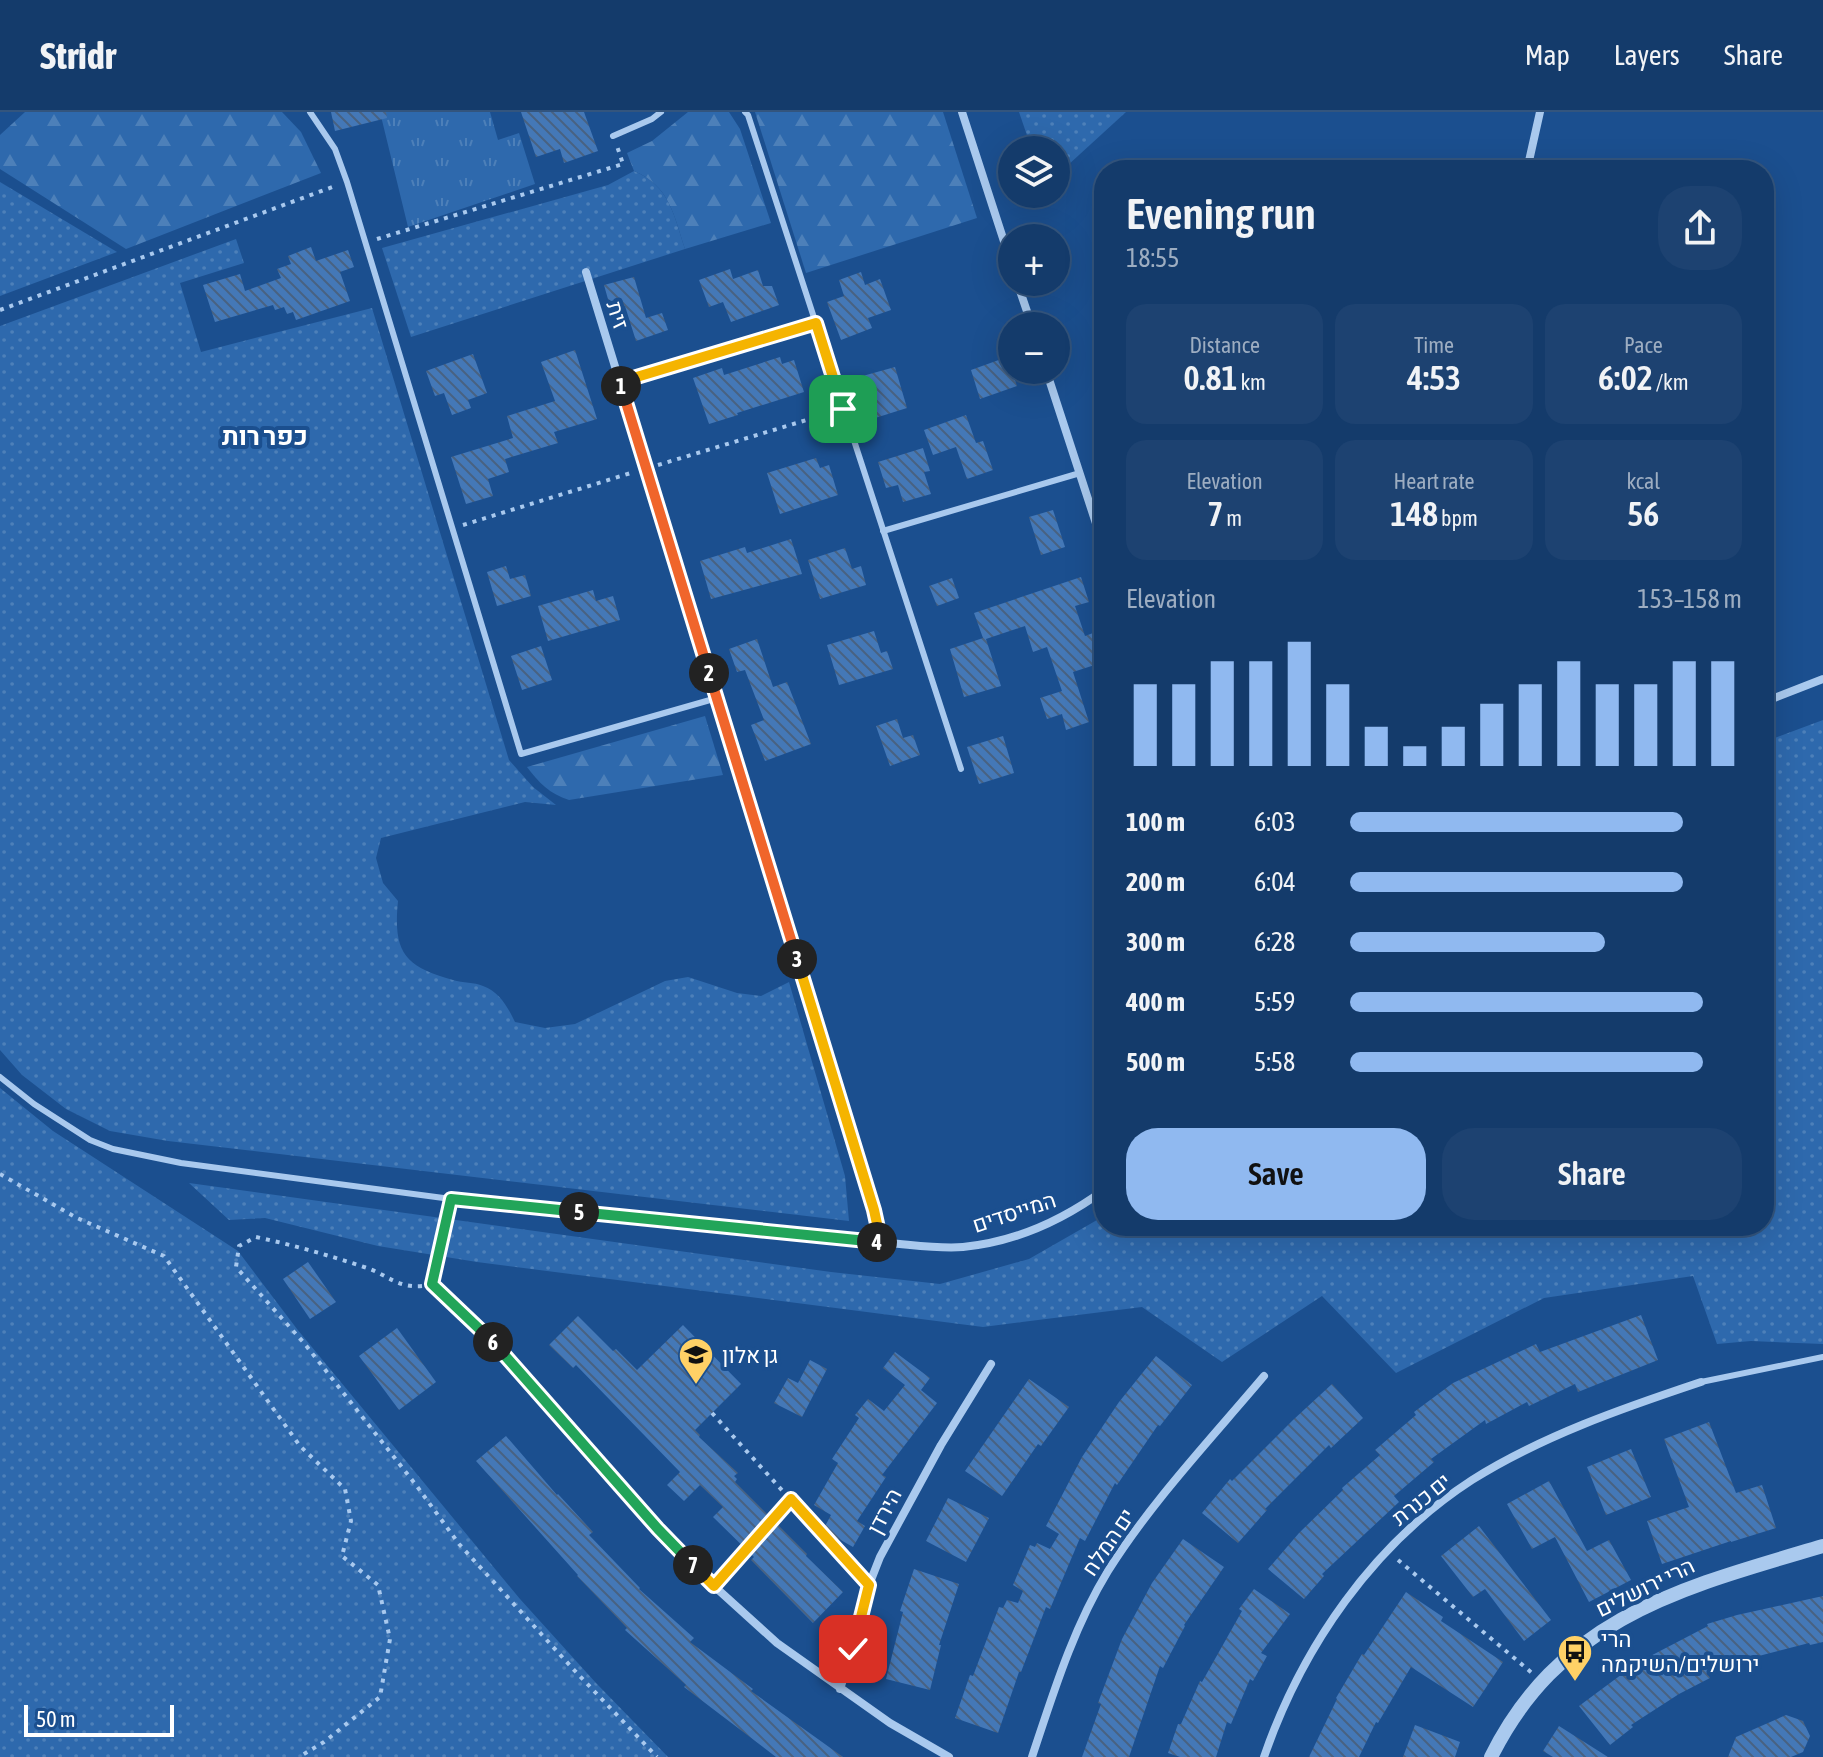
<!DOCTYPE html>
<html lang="en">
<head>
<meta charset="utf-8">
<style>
	:root { --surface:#143b6b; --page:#1d4271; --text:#f1f3f6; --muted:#9dadc1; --line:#33557e; --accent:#90b9f0 }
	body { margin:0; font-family:"Asap Condensed",Heebo,sans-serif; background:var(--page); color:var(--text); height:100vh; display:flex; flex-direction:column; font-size:30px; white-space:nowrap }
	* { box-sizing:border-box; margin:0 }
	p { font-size:26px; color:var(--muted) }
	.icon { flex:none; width:44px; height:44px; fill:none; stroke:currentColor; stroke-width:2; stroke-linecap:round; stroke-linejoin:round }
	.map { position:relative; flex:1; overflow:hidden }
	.sheet { position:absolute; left:1094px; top:48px; width:680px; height:1076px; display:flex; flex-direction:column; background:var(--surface); border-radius:32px; box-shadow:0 8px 32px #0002,0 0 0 2px var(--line) }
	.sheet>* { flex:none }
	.tools { position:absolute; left:998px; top:24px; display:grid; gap:16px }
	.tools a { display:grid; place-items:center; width:72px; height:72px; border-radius:50%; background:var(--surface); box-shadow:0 8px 32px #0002,0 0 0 2px var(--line); font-size:40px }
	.scale { position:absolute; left:24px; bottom:20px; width:150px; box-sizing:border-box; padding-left:8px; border:4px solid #fff; border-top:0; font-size:22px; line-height:28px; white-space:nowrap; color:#fff; -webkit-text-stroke:6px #1b4f8f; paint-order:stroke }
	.pin { position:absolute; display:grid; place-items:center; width:68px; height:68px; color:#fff; margin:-34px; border-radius:16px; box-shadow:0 4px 12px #0006 }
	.km { position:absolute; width:40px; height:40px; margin:-20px; border-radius:50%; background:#222; color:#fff; font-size:22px; line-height:40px; text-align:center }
	.round { display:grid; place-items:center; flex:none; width:84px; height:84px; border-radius:32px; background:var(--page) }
	.head { display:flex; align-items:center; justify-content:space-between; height:136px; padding:0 32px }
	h1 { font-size:44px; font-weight:600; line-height:60px }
	.metrics { display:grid; grid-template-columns:repeat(3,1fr); gap:12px; height:136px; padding:8px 32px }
	.metrics div { display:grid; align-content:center; border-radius:20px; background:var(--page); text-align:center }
	.metrics b { font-size:34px; font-weight:600 }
	.metrics small { font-size:22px; font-weight:400 }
	.metrics p { font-size:22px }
	.chart { height:224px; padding:16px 32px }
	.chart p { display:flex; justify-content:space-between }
	.chart svg { width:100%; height:144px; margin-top:8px; stroke:var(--accent); stroke-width:6 }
	.primary-button { display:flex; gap:16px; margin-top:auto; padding:16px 32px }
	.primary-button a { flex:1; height:92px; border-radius:32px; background:var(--accent); color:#111; font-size:32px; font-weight:600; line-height:92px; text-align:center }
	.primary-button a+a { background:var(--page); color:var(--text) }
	ul { padding:0 32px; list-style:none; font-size:26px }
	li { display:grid; grid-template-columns:128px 96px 1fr; align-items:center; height:60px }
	li i { height:20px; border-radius:10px; background:var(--accent) }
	header { display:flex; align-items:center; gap:48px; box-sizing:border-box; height:112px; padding:0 40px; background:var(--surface); border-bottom:2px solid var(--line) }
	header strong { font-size:38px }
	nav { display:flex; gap:44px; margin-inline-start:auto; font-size:28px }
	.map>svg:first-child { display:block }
	.grass { fill:url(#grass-dots) }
	.forest { fill:url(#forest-firs) }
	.park { fill:url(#park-tufts) }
	.building { fill:url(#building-back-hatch) }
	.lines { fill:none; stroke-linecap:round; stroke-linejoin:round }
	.path { stroke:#a9c9ee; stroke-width:4; stroke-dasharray:4 6; stroke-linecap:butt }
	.service { stroke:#a9c9ee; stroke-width:6 }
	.minor { stroke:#a9c9ee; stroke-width:8 }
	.tertiary { stroke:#a9c9ee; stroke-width:14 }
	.split-1-casing { stroke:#fff; stroke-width:16 }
	.split-2-casing { stroke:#fff; stroke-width:16 }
	.split-3-casing { stroke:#fff; stroke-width:16 }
	.split-4-casing { stroke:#fff; stroke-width:16 }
	.split-5-casing { stroke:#fff; stroke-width:16 }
	.split-6-casing { stroke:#fff; stroke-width:16 }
	.split-7-casing { stroke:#fff; stroke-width:16 }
	.split-8-casing { stroke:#fff; stroke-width:16 }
	.split-1 { stroke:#f5b400; stroke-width:10 }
	.split-2 { stroke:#f0652b; stroke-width:10 }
	.split-3 { stroke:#f0652b; stroke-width:10 }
	.split-4 { stroke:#f5b400; stroke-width:10 }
	.split-5 { stroke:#22a559; stroke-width:10 }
	.split-6 { stroke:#22a559; stroke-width:10 }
	.split-7 { stroke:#22a559; stroke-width:10 }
	.split-8 { stroke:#f5b400; stroke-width:10 }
	.labels { text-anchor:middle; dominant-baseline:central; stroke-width:8; stroke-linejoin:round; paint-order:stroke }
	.street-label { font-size:22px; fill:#fff; stroke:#1b4f8f }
	.poi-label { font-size:22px; fill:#fff; stroke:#1b4f8f; text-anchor:start }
	.quarter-label { font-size:26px; font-weight:bold; fill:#fff; stroke:#1b4f8f }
</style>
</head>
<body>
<header>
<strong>Stridr</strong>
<nav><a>Map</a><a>Layers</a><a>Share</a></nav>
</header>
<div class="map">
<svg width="1823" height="1645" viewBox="0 0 1823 1645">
	<defs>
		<pattern id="grass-dots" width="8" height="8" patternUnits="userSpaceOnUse" patternTransform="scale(2)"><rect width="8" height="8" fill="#2e69ad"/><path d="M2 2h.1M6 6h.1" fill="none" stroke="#4d80b9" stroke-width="1.8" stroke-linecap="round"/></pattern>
		<pattern id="forest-firs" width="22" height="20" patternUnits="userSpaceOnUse" patternTransform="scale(2)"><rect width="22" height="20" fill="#2e69ad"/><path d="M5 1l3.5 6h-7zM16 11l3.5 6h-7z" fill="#4d80b9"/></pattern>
		<pattern id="park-tufts" width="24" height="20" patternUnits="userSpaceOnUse" patternTransform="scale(2)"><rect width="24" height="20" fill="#2e69ad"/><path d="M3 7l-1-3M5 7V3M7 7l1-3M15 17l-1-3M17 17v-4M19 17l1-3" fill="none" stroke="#4d80b9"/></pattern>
		<pattern id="building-back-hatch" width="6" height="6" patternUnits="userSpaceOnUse" patternTransform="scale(2)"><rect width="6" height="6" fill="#4478b7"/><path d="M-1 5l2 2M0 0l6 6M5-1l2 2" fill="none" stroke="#486282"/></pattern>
	</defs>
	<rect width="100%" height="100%" fill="#1b4f8f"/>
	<!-- grass -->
	<g class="grass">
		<path d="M1019 0H1126L1056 64V38H1032Z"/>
		<path d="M634 59C670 74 674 104 685 137L411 225 382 136 608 73Z"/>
		<path d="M0 70 117 140 0 184Z"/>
		<path d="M236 127 244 151 180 171 201 240 372 196 509 648 533 675 556 693 525 690 381 726 376 746 383 771 398 789C393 840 404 854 453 868 463 871 474 870 483 874 500 880 508 896 515 910L545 916 575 912 665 869 688 865 737 881 761 884 789 870 845 1064 849 1109 168 1029 110 1019 66 997 22 963 0 938V214Z"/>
		<path d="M1823 608V1232L1751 1229 1717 1232 1693 1164 1544 1186 1396 1261 1322 1184 1222 1250 1142 1195 983 1215 477 1150 378 1134 265 1106 229 1108 189 1071 831 1160 940 1172 1029 1147 1104 1104V1114H1764V630Z"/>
		<path d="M0 976 53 1019 238 1139 297 1217 520 1487 596 1571 668 1645H0Z"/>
	</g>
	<!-- forest -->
	<g class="forest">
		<path d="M25 0H282L301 20 321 61 126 137 0 57V23Z"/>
		<path d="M688 0H729L740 17 771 111 685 137C674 104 670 74 634 59L627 41 652 29Z"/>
		<path d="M755 0H943L977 106 806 161Z"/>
		<path d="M705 604 723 663 569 688C550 682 539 671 527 655Z"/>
	</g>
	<!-- park -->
	<path class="park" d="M380 0H490L498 28 519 21 535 72 408 115Z"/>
	<!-- building -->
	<g class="building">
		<path d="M331 0H386L387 6 335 19Z"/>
		<path d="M521 0H584L598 39 564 51 560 37 536 45Z"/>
		<path d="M311 135 316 149 348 138 354 155 340 160 350 189 296 208 293 200 287 202 284 195 275 198 273 193 215 210 203 173 240 162 245 179 281 166 277 157 291 152 288 144Z"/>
		<path d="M730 157 733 167 758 158 763 174H772L779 193 731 210 723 190 709 195 699 168Z"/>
		<path d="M861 160 865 173 880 167 891 198 868 206 872 216 841 228 827 190 844 184 839 168Z"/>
		<path d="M634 165 646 206 662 201 668 218 636 229 625 194 611 198 604 173Z"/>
		<path d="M575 238 597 307 554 320 558 331 505 347 509 360 488 367 493 384 466 392 451 345 513 326 507 304 555 289 541 250Z"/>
		<path d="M473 242 487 281 468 288 471 296 452 303 444 281 435 284 426 259Z"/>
		<path d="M780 245 782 252 794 248 804 280 737 301 738 303 709 312 693 266 722 256 724 263Z"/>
		<path d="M1007 245 1017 274 980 287 971 258Z"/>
		<path d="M895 255 907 296 872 307 859 265Z"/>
		<path d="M966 303 976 331 983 329 993 358 967 367 956 335 933 343 924 318Z"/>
		<path d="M923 336 930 359 924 360 931 382 903 390 898 373 886 376 878 350Z"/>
		<path d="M816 346 820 356 829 353 838 383 780 402 767 361Z"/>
		<path d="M1053 398 1065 435 1041 443 1029 405Z"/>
		<path d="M791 427 802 462 711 487 700 449 745 435 747 441Z"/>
		<path d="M845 436 852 457 861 454 866 473 820 487 808 448Z"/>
		<path d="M506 454 510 467 525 463 531 484 497 494 487 460Z"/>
		<path d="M1081 465 1089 490 1075 494 1085 524 1104 517V550L1073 560 1089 610 1066 618 1062 602 1047 607 1040 586 1062 579 1047 535 1033 540 1025 514 986 527 1001 574 964 585 950 537 983 526 974 501Z"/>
		<path d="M952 466 959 486 937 494 929 474Z"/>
		<path d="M593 478 596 489 613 484 620 508 548 529 538 494Z"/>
		<path d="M874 519 881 541 887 539 893 557 839 573 827 533Z"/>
		<path d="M757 527 773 575 787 570 811 632 765 649 751 613 764 608 745 558 737 560 729 537Z"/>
		<path d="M541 534 552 568 522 578 511 544Z"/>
		<path d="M897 607 903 626 913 623 920 643 890 654 876 614Z"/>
		<path d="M1003 624 1014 661 979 672 967 635Z"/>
		<path d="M308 1150 336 1190 310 1207 283 1167Z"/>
		<path d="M1641 1203 1658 1248 1578 1280 1575 1272 1529 1294 1527 1290 1486 1312 1485 1308 1431 1347 1434 1350 1394 1384 1399 1390 1322 1462 1324 1464 1304 1487 1268 1457 1299 1421 1343 1378 1342 1376 1380 1343 1375 1338 1416 1303 1414 1300 1453 1271 1536 1232 1540 1240Z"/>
		<path d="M578 1204 613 1239 616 1237 637 1258 683 1213 741 1272 695 1318 700 1323 699 1325 738 1361 734 1364 737 1367 735 1370 807 1442 806 1444 843 1480 813 1511 751 1448 754 1445 713 1405 723 1395 700 1373 684 1389 667 1373 680 1360 576 1253 573 1256 549 1233Z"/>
		<path d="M397 1216 436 1270 399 1298 359 1244Z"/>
		<path d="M895 1240 930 1266 921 1278 937 1291 882 1363 886 1365 857 1409 865 1414 853 1435 823 1418 831 1403 814 1393 838 1351 832 1347 859 1306 855 1303 868 1287 884 1299 905 1273 883 1256Z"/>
		<path d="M1156 1244 1192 1273 1160 1314 1158 1313 1117 1373 1115 1371 1085 1429 1080 1426 1050 1497 1046 1495 1021 1560H1019L998 1621 955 1606 970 1563 973 1564 999 1495 1003 1496 1007 1488 1018 1491 1023 1479 1013 1473 1030 1433 1035 1435 1037 1431 1050 1437 1059 1422 1046 1414 1082 1345 1119 1290Z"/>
		<path d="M810 1248 827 1257 802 1305 774 1291 788 1266 798 1271Z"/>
		<path d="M1029 1267 1069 1295 1041 1334 1038 1332 1002 1384 965 1359Z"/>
		<path d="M1332 1272 1363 1306 1331 1336 1329 1333 1265 1397 1267 1398 1238 1431 1202 1401 1230 1367 1232 1369 1293 1308Z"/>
		<path d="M1709 1310 1736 1381 1762 1373 1776 1416 1731 1430V1429L1662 1452 1647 1409 1689 1395 1664 1327Z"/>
		<path d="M506 1324 557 1383 558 1382 593 1420 589 1423 640 1476 639 1477 694 1526 690 1530 753 1577 751 1579 843 1645H776L684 1575 686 1573 625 1518 627 1516 577 1464 578 1463 476 1349Z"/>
		<path d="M1631 1337 1651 1385 1606 1403 1587 1355Z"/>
		<path d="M1549 1369 1587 1439 1609 1428 1631 1468 1589 1490 1555 1425 1532 1437 1507 1392Z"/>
		<path d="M948 1386 989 1406 966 1450 926 1429Z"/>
		<path d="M1479 1414 1551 1508 1524 1529 1485 1477 1473 1485 1441 1444Z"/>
		<path d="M1183 1427 1224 1455 1184 1513 1185 1514 1163 1556 1160 1554 1129 1645H1082L1101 1592 1098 1591 1122 1527 1152 1471Z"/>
		<path d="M914 1457 959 1472 939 1533H941L930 1578 886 1567 903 1500 900 1499Z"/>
		<path d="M1254 1477 1290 1502 1261 1541 1267 1544 1253 1569 1250 1567 1231 1612 1227 1610 1216 1645H1180L1168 1641 1178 1612H1181L1200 1569 1202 1570 1242 1499 1239 1497Z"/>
		<path d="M1406 1480 1443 1505 1441 1509 1503 1550 1473 1595 1411 1555 1378 1611 1376 1610 1359 1645H1309L1337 1587 1336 1586 1362 1542 1364 1543Z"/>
		<path d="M1823 1484V1530L1810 1533 1809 1531 1751 1546 1707 1561 1710 1566 1679 1582 1631 1613 1633 1615 1610 1633 1579 1594 1637 1551 1708 1514 1707 1512 1737 1503Z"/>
		<path d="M1786 1603 1803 1609 1810 1624 1803 1640 1791 1645H1728L1736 1625Z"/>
		<path d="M1415 1613 1460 1630 1455 1645H1403Z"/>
		<path d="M1559 1614 1608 1645H1553L1543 1639Z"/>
	</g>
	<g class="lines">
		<!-- path -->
		<g class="path">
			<path d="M377 127 623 52 617 34"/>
			<path d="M0 198 335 74"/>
			<path d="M658 353 833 300"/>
			<path d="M463 413 634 360"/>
			<path d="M0 1062 77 1106 164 1144 300 1334 345 1377 351 1409 342 1444 378 1473 390 1527 380 1585 324 1630 299 1645"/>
			<path d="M422 1174C396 1176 387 1162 364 1155 328 1143 293 1133 256 1125L239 1134 236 1155 304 1231 416 1373 459 1432 575 1559 657 1645"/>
			<path d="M712 1301 858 1462"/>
			<path d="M1398 1448 1532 1561"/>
			<path d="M723 1463 791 1387"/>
		</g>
		<!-- service -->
		<g class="service">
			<path d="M310 0 335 37 347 70 521 642 717 586"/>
			<path d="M745 0 748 3 961 657"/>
			<path d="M613 24 652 7 661 0"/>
			<path d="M620 270 816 211"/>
			<path d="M883 419 1080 361"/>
			<path d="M0 965 34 992 90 1028 113 1037 181 1051 451 1087 786 1121"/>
			<path d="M451 1087 432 1172 496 1233"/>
			<path d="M1701 1270 1823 1245"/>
		</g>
		<!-- minor -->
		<g class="minor">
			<path d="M962 0 1012 154"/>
			<path d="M1527 58 1540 0"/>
			<path d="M586 160 874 1098 881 1130"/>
			<path d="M1017 170 1032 214"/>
			<path d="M1046 258 1104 436"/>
			<path d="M1764 590 1823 567"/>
			<path d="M786 1121C821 1124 855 1128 890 1131 914 1133 939 1137 963 1135 1014 1130 1063 1108 1104 1078"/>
			<path d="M496 1233 658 1417 714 1474 777 1531 890 1611 949 1645"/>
			<path d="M840 1577 853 1537 869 1473 880 1445 941 1333 991 1252"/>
			<path d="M1032 1645C1053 1582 1073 1516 1108 1459 1152 1389 1210 1328 1264 1264"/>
			<path d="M1264 1645C1302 1535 1373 1432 1472 1368 1542 1324 1623 1296 1701 1270"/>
		</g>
		<!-- tertiary -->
		<path class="tertiary" d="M1491 1645C1561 1504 1685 1475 1823 1434"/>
	</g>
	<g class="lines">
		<defs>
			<path id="split-1" d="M621 274 620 270 816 211 843 297"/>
			<path id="split-2" d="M621 274 709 561"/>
			<path id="split-3" d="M709 561 797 847"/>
			<path id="split-4" d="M797 847 874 1098 881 1130H877"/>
			<path id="split-5" d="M579 1100 877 1130"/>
			<path id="split-6" d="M493 1230 432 1172 451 1087 579 1100"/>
			<path id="split-7" d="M493 1230 658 1417 693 1453"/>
			<path id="split-8" d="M693 1453 714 1474 791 1387 869 1473 853 1537"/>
		</defs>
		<!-- split-1 casing -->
		<use href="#split-1" class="split-1-casing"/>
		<!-- split-2 casing -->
		<use href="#split-2" class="split-2-casing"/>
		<!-- split-3 casing -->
		<use href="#split-3" class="split-3-casing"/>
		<!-- split-4 casing -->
		<use href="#split-4" class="split-4-casing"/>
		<!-- split-5 casing -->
		<use href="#split-5" class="split-5-casing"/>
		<!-- split-6 casing -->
		<use href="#split-6" class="split-6-casing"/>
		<!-- split-7 casing -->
		<use href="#split-7" class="split-7-casing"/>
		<!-- split-8 casing -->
		<use href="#split-8" class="split-8-casing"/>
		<!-- split-1 -->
		<use href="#split-1" class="split-1"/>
		<!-- split-2 -->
		<use href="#split-2" class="split-2"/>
		<!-- split-3 -->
		<use href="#split-3" class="split-3"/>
		<!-- split-4 -->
		<use href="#split-4" class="split-4"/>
		<!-- split-5 -->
		<use href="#split-5" class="split-5"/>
		<!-- split-6 -->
		<use href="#split-6" class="split-6"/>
		<!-- split-7 -->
		<use href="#split-7" class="split-7"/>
		<!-- split-8 -->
		<use href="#split-8" class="split-8"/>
	</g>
	<!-- icons -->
	<defs>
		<symbol id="school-pin" viewBox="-11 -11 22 30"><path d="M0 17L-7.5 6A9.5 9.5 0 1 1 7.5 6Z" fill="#ffd166" stroke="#1b4f8f"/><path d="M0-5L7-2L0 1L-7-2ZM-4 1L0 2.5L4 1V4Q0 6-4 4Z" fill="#111"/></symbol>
		<symbol id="bus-pin" viewBox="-11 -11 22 30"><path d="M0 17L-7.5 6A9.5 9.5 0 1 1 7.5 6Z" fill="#ffd166" stroke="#1b4f8f"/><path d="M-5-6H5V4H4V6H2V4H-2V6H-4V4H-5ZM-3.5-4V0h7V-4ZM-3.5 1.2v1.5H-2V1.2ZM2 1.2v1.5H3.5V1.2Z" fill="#111"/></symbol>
	</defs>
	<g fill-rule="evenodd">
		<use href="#school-pin" x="676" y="1223" width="40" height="54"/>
		<use href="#bus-pin" x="1555" y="1520" width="40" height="54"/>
	</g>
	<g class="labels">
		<!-- street labels -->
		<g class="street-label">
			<text transform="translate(618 203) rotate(73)">זית</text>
			<text transform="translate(1014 1100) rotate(-18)">המייסדים</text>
			<text transform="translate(1421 1387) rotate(-39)">ים כנרת</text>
			<text transform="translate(884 1399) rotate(-62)">הירדן</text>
			<text transform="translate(1108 1430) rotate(-56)">ים המלח</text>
			<text transform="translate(1645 1475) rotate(-26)">הרי ירושלים</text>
		</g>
		<!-- poi labels -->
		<g class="poi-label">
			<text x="722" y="1243">גן אלון</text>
			<text x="1601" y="1527">הרי<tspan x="1601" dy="25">ירושלים/השיקמה</tspan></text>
		</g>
		<!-- quarter labels -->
		<g class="quarter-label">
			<text x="265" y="324">כפר רות</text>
		</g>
	</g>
</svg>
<div class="tools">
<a><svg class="icon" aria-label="layers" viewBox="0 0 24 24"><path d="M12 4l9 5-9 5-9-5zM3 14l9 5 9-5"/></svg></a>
<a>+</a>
<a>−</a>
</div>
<div class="scale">50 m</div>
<div class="pin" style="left:843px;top:297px;background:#1e9e55"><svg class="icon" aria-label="arrive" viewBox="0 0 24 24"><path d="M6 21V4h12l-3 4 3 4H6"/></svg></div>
<div class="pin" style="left:853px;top:1537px;background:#d93025"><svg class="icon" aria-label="check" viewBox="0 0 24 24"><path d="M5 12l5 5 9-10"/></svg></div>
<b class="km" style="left:621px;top:274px">1</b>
<b class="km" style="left:709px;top:561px">2</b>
<b class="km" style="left:797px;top:847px">3</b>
<b class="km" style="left:877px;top:1130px">4</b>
<b class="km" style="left:579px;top:1100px">5</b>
<b class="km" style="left:493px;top:1230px">6</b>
<b class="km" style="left:693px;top:1453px">7</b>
<section class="sheet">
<div class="head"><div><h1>Evening run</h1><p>18:55</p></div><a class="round"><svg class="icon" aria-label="share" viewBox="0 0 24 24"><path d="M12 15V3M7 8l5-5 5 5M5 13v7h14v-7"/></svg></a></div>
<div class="metrics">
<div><p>Distance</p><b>0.81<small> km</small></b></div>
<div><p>Time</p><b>4:53</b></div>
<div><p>Pace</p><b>6:02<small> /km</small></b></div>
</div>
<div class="metrics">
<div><p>Elevation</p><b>7<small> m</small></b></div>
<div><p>Heart rate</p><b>148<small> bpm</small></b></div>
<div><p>kcal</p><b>56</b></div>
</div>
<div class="chart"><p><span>Elevation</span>153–158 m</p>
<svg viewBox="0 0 160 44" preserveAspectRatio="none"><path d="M5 44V19M15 44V19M25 44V12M35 44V12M45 44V6M55 44V19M65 44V32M75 44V38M85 44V32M95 44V25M105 44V19M115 44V12M125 44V19M135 44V19M145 44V12M155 44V12"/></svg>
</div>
<ul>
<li><b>100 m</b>6:03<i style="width:85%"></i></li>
<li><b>200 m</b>6:04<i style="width:85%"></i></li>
<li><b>300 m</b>6:28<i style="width:65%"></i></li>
<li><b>400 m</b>5:59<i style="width:90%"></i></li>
<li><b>500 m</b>5:58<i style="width:90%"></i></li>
</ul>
<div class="primary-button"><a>Save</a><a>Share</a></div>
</section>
</div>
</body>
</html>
